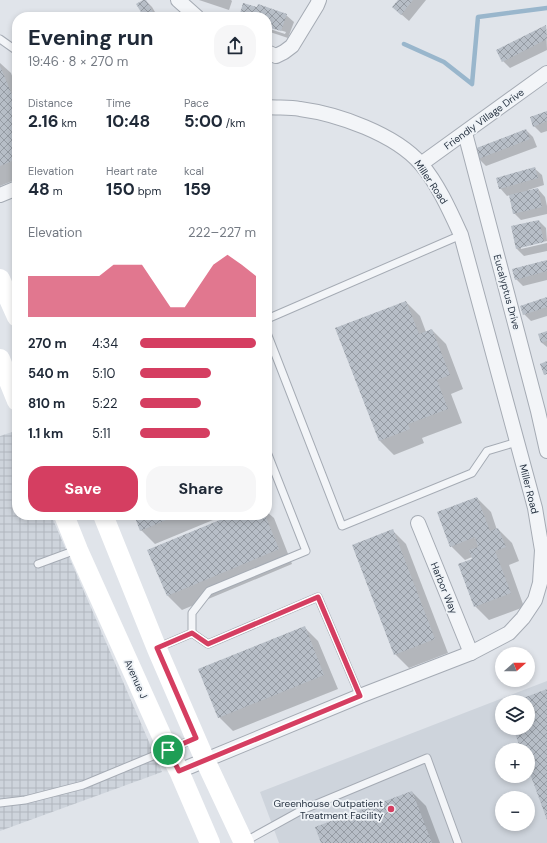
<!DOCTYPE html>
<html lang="en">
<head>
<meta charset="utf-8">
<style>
	:root { --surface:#fff; --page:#f6f6f7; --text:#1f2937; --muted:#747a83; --accent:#d53e61 }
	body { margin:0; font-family:"DM Sans",sans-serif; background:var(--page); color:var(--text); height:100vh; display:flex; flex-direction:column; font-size:15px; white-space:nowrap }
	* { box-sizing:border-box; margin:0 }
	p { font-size:13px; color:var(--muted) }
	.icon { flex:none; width:22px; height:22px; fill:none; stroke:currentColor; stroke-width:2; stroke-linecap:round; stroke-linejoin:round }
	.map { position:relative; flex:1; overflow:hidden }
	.sheet { position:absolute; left:12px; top:12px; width:260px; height:508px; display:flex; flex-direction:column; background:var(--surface); border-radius:16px; box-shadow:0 2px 6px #0003 }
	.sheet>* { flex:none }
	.needle { width:26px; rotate:69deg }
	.fabs { position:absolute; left:495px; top:647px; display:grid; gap:8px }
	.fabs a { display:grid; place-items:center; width:40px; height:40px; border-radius:50%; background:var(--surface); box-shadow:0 2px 6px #0003; font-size:20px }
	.pin { position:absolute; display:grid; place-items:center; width:34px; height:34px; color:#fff; margin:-17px; border:2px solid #fff; border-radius:50%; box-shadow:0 1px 4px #0007 }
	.round { display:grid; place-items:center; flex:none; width:42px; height:42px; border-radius:16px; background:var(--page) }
	.summary { display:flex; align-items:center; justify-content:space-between; height:68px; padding:0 16px }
	h1 { font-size:22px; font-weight:700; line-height:30px }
	.stats { display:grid; grid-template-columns:repeat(3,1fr); gap:6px; height:68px; padding:4px 16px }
	.stats div { display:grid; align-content:center }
	.stats b { font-size:17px; font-weight:700 }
	.stats small { font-size:11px; font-weight:400 }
	.stats p { font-size:11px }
	.chart { height:112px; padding:8px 16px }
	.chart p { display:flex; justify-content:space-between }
	.chart svg { width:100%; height:72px; margin-top:4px; fill:var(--accent); opacity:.7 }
	.action { display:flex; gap:8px; margin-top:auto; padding:8px 16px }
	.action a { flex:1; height:46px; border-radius:16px; background:var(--accent); color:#fff; font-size:16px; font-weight:700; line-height:46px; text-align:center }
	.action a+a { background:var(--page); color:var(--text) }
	ul { padding:0 16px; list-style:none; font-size:13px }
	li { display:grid; grid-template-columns:64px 48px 1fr; align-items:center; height:30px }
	li i { height:10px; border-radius:5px; background:var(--accent) }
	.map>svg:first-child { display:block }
	.built { fill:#ced4dc; fill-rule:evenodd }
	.industrial { fill:url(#industrial-grid) }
	.shadow { fill:#0003 }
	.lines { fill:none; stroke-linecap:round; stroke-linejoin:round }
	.stream { stroke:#99b6cc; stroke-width:4.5 }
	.building { fill:url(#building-cross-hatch) }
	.lane-casing { stroke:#a5abb4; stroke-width:9 }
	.street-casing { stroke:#a5abb4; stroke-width:16 }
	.lane { stroke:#f3f5f8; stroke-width:7 }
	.street { stroke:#f3f5f8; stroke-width:14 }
	.secondary { stroke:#fff; stroke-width:20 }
	.route-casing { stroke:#fff; stroke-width:8 }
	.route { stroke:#d53e61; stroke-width:5 }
	.poi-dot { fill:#d53e61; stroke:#eff3f7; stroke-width:1.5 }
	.labels { text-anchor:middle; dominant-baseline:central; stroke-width:3.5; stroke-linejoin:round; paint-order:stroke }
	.street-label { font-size:10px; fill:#273342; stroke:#eff3f7 }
	.poi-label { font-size:10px; fill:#273342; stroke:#eff3f7; text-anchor:end }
</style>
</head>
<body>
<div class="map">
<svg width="547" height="843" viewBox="0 0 547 843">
	<defs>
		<pattern id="industrial-grid" width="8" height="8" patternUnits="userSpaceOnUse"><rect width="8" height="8" fill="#ced4dc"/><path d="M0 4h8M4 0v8" fill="none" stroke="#b1b6be"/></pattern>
		<pattern id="building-cross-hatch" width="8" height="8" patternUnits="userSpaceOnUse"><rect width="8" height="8" fill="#b7bec7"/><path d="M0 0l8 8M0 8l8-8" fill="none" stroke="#959ba3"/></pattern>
	</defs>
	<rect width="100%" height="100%" fill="#e0e4ea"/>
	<!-- built -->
	<path class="built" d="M547 681V843H279L260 792ZM502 702H528V728H502ZM502 750H528V776H502ZM502 798H528V824H502Z"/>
	<!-- industrial -->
	<path class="industrial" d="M15 431 17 436V515H51L162 772 0 831V436Z"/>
	<!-- shadow -->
	<g class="shadow">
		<path d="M145 0 152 7 158 17H145Z"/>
		<path d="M199 0H231L232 1 229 10Z"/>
		<path d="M400 0H426L409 21 401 14Z"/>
		<path d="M286 15 294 22 288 38 267 31V28L285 34 286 32 267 26V17H240Z"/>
		<path d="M546 26 547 50 510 68 503 61 497 51Z"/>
		<path d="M0 63 11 73 17 89V179L0 186Z"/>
		<path d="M547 112V131L541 133 534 126Z"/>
		<path d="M526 130 533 137 537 147 486 166 479 159 475 149Z"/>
		<path d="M534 168 542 175 544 185 528 190 529 191 538 189 545 197 547 206V214L521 220 514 213 510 195 507 196 500 188Z"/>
		<path d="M539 221 546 228 547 241 521 247V249L547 243V251L524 256 517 249 512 227Z"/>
		<path d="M547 261V280L523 286 516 279Z"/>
		<path d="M547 298V316L531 321 524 314Z"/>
		<path d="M406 302 420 316 426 332 432 330 446 344 463 389 451 394 462 423 422 438 424 443 394 455 380 441 336 329Z"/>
		<path d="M547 332V347L542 343Z"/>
		<path d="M477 498 491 512 497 530 498 529 512 543 519 561 509 565 524 607 489 620 475 606 472 557 465 560 451 546Z"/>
		<path d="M267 512 274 518 292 564 182 610 168 596 149 551 234 515H267Z"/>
		<path d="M135 515H225L155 544 141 530Z"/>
		<path d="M392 530 406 544 448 653 409 668 395 654Z"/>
		<path d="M304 627 318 641 338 689 233 731 219 717Z"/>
		<path d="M412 792 426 806 440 843H322Z"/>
	</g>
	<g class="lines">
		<!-- stream -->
		<path class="stream" d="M404 44 444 62 472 84 478 17 547 8"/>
	</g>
	<!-- building -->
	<g class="building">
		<path d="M143 0H146L156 17H144L136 4Z"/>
		<path d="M398 0H413L401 15 392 7Z"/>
		<path d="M243 3 257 7 258 4 287 14 281 31 267 27V17H239Z"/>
		<path d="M546 25 547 39 502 62 496 50Z"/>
		<path d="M0 66 16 104H17V159L0 166Z"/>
		<path d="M547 111V121L533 127 530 117Z"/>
		<path d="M526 129 530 139 478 159 474 149Z"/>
		<path d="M535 167 538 178 499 189 496 178Z"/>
		<path d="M538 188 542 207 513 214 509 195Z"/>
		<path d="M539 220 544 242 516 249 511 226Z"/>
		<path d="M547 260V271L515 280 512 269Z"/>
		<path d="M547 297V307L523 315 520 306Z"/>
		<path d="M406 301 419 334 432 329 450 375 437 380 448 409 408 424 410 429 379 441 335 328Z"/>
		<path d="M547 331V341L541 343 538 334Z"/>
		<path d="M547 361V374L544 375 540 364Z"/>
		<path d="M477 497 490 531 498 528 506 547 495 551 511 593 474 607 458 564 472 559 469 550 478 547 475 537 450 547 437 512Z"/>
		<path d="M134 515H178L140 531Z"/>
		<path d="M232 515H265L279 549 167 596 147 550Z"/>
		<path d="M393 529 435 639 394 655 352 545Z"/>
		<path d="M305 626 324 675 218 718 198 669Z"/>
		<path d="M547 689V820L528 768V750H521L513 728H528V702H513Z"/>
		<path d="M412 791 432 843H321L315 827Z"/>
	</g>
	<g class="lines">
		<defs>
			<g id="lane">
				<path d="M0 39 17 51"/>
				<path d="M267 319 461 235"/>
				<path d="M267 333 342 526 472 473 487 451 517 442"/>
				<path d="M38 564 76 550"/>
				<path d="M192 633 208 644 318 597 360 696"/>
				<path d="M157 648 192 633V613L209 591 306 551 267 452"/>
				<path d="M0 803 25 800 83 785 194 739"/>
				<path d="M244 842 302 810 427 758 458 843"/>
			</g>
			<g id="street">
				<path d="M178 0 197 17"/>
				<path d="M267 52 276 56 284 52 292 46 317 5 319 0"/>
				<path d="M465 133 538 411 547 451"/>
				<path d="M421 164 547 73"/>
				<path d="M0 195 17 188"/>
				<path d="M418 523 471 653"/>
				<path d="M179 771 360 696 471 653 509 633 523 618 535 600 540 583 542 550 535 508 461 235C450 211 438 184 421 164 395 134 338 114 300 109 290 107 278 108 267 107"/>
			</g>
		</defs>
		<!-- lane casing -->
		<use href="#lane" class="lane-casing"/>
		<!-- street casing -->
		<use href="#street" class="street-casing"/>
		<!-- lane -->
		<use href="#lane" class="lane"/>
		<!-- street -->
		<use href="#street" class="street"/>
		<!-- secondary -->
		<g class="secondary">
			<path d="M0 279 17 317"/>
			<path d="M0 359 17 401"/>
			<path d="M64 515 78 550 168 750 179 771 210 843"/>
			<path d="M103 515 157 649 205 760 244 843"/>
		</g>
	</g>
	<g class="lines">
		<defs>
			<path id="route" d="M318 597 360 696 179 771 168 750 196 738 157 648 192 633 208 644Z"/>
		</defs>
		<!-- route casing -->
		<use href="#route" class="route-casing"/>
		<!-- route -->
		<use href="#route" class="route"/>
	</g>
	<!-- markers -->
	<circle class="poi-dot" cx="391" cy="809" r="4"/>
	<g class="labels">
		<!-- street labels -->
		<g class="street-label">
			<text transform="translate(484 119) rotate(-36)">Friendly Village Drive</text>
			<text transform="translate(431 182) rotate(56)">Miller Road</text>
			<text transform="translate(507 292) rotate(75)">Eucalyptus Drive</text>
			<text transform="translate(529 489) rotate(76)">Miller Road</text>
			<text transform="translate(444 588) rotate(68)">Harbor Way</text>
			<text transform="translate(136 679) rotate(66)">Avenue J</text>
		</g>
		<!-- poi labels -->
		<g class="poi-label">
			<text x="383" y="803">Greenhouse Outpatient<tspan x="383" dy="12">Treatment Facility</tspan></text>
		</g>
	</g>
</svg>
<div class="fabs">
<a><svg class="needle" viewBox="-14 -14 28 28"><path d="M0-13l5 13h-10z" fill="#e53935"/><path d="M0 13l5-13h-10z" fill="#747a83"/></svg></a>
<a><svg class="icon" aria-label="layers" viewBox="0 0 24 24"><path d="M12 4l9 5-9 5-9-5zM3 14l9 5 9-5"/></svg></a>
<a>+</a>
<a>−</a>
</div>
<div class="pin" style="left:168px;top:750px;background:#1e9e55"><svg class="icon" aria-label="arrive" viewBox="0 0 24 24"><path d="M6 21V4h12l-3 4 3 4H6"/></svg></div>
<section class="sheet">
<div class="summary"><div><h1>Evening run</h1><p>19:46 · 8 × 270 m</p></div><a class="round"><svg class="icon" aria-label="share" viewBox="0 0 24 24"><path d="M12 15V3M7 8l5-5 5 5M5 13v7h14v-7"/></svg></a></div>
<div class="stats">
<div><p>Distance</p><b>2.16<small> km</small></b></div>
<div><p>Time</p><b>10:48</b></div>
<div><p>Pace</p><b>5:00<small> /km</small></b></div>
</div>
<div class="stats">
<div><p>Elevation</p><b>48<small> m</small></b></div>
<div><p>Heart rate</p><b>150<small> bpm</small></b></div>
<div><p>kcal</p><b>159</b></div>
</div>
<div class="chart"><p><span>Elevation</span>222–227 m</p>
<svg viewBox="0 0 160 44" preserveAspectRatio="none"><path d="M0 44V19L10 19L20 19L30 19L40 19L50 19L60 12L70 12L80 12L90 25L100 38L110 38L120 25L130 12L140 6L150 12L160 19V44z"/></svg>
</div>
<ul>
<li><b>270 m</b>4:34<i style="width:100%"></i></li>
<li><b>540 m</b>5:10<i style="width:61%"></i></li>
<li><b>810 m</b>5:22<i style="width:53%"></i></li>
<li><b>1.1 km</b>5:11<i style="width:60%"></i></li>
</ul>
<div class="action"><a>Save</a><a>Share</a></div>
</section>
</div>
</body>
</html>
